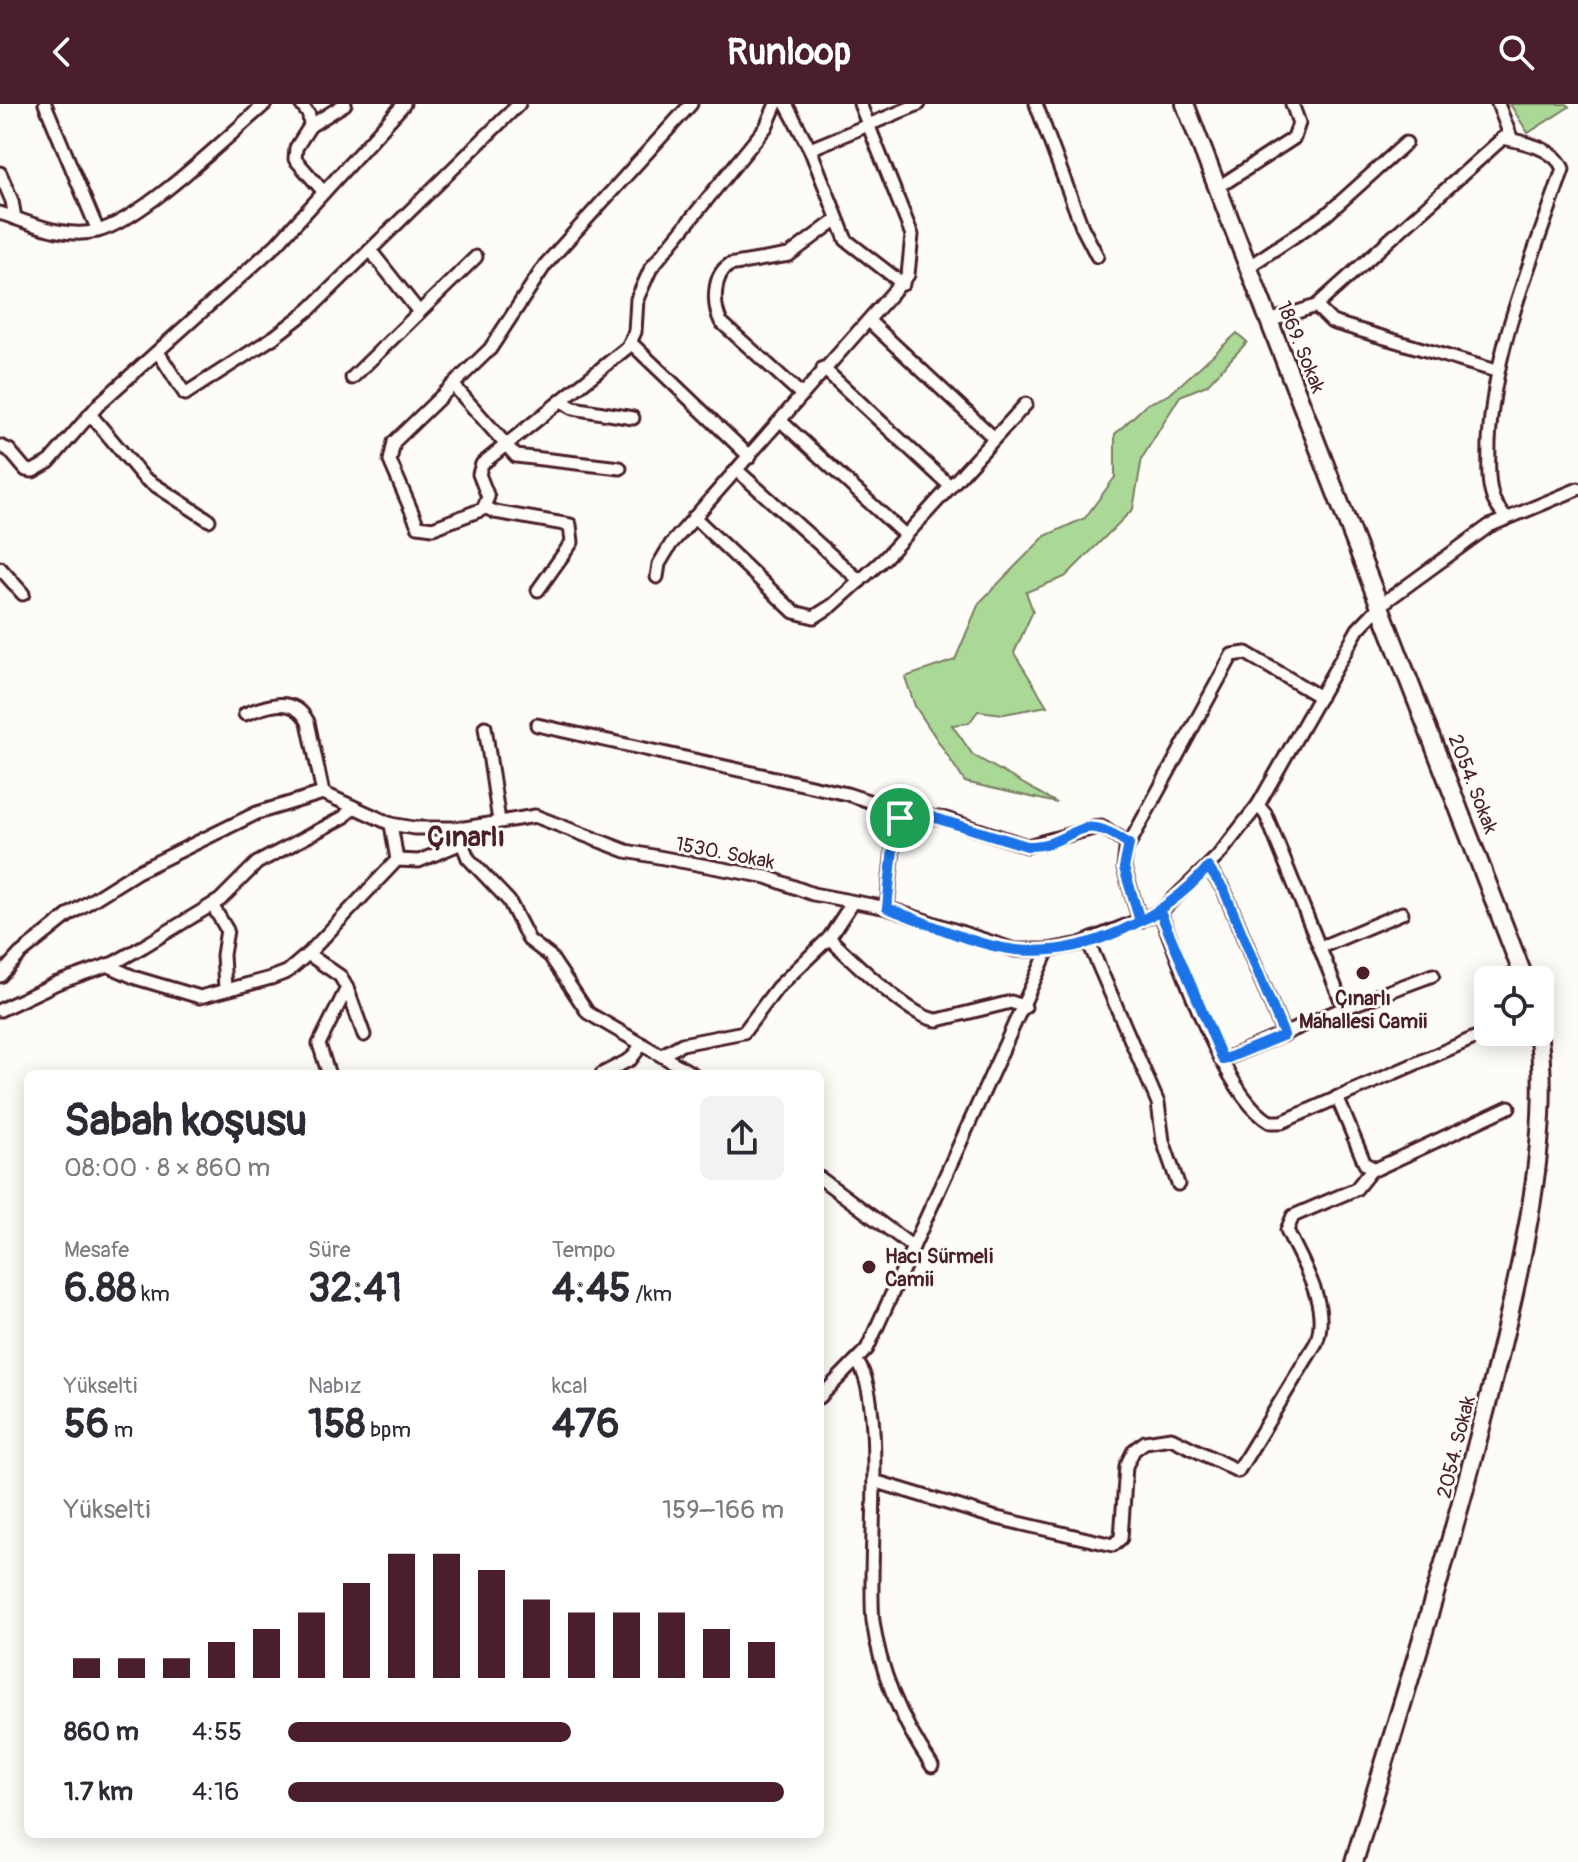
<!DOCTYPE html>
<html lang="tr">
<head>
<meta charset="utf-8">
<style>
	:root { --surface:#fff; --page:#f2f2f3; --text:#2b2b33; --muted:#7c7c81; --accent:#4a1f2b }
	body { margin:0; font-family:Pangolin,sans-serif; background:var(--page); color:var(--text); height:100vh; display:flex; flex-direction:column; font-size:30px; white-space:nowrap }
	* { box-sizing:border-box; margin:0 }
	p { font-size:26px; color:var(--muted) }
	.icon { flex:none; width:44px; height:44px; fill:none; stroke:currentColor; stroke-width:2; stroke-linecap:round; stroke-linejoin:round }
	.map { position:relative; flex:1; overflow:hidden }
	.drawer { position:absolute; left:24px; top:966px; width:800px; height:768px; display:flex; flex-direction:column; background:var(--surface); border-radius:12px; box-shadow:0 4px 20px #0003 }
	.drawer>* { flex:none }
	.fabs { position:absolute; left:1474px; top:862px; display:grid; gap:16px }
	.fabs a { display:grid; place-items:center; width:80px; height:80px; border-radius:12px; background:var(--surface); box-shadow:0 4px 20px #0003; font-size:40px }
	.pin { position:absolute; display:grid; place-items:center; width:68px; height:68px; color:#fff; margin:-34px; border:4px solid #fff; border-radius:50%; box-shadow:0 2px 8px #0007 }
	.round { display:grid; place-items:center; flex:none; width:84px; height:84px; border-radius:12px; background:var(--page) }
	.head { display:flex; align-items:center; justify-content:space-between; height:136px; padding:0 40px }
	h1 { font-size:44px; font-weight:700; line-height:60px }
	.figures { display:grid; grid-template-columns:repeat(3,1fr); gap:12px; height:136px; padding:8px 40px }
	.figures div { display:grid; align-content:center }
	.figures b { font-size:40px; font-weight:700 }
	.figures small { font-size:22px; font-weight:400 }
	.figures p { font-size:22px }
	.chart { height:224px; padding:16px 40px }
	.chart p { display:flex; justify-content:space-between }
	.chart svg { width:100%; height:144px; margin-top:8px; stroke:var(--accent); stroke-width:6 }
	ul { padding:0 40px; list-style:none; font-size:26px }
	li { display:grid; grid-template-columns:128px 96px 1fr; align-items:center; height:60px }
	li i { height:20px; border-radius:10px; background:var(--accent) }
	header { display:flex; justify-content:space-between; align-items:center; height:104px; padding:0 40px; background:var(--accent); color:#fff; font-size:36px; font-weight:700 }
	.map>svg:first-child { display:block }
	.green { fill:#aad897; stroke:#7a7c61; stroke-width:2 }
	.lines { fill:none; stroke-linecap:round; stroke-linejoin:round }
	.minor-casing { stroke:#4a1f2b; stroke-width:17 }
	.secondary-casing { stroke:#4a1f2b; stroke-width:22 }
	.minor { stroke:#fdfcf7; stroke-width:11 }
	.secondary { stroke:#fdfcf7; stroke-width:16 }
	.route-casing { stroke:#fff; stroke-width:16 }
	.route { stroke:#1a73e8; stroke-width:10 }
	.poi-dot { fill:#4a1f2b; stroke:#fdfcf7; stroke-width:3 }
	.labels { text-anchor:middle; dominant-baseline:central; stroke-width:6; stroke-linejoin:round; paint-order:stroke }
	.street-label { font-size:20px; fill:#4a1f2b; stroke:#fdfcf7 }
	.poi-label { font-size:20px; font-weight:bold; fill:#4a1f2b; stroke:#fdfcf7 }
	.district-label { font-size:28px; font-weight:bold; fill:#4a1f2b; stroke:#fdfcf7 }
</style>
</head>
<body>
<header><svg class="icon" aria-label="back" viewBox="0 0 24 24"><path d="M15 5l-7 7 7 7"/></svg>Runloop<svg class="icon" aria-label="search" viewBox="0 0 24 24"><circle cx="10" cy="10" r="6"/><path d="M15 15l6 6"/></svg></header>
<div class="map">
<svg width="1578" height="1758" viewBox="0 0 1578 1758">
	<rect width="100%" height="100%" fill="#fdfcf7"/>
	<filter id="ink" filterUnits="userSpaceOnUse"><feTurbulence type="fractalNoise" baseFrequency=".0125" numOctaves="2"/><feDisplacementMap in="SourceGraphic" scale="16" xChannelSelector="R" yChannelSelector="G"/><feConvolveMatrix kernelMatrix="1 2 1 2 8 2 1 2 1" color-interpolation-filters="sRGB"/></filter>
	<g filter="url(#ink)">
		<!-- green -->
		<g class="green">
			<path d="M1510 0H1567L1569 3 1528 29Z"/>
			<path d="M1237 229 1247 238 1207 281 1180 292 1142 354 1133 405 1065 473 1026 488 1033 507 1014 549 1047 602 1004 610 978 607 969 619 952 621 973 651 1057 699 965 678 915 602 905 573 955 556 979 499 1045 432 1085 414 1115 373V330L1147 300 1169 291Z"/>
		</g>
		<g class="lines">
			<defs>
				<g id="minor">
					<path d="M45 0 98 127"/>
					<path d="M301 0 309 11 310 22 296 44 295 55 322 86"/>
					<path d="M691 0 545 161 490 245 394 338 390 357 418 422 433 424 483 405 488 393 479 370 482 360 628 243 635 228 637 195 651 164 766 23 776 0"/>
					<path d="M786 0 810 45 846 136 903 180"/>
					<path d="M1036 0 1082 123 1097 152"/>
					<path d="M1498 0 1512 36"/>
					<path d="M310 22 345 0"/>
					<path d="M810 45 919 0"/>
					<path d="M0 69 12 97 15 114"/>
					<path d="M1217 84 1294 34 1299 19 1292 0"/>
					<path d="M0 109C30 119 65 135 97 127 141 117 228 32 265 0"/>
					<path d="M370 146 419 208"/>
					<path d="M1248 163 1326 111 1406 39"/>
					<path d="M1316 202 1332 218 1496 267"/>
					<path d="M869 217 993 333"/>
					<path d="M1269 217 1316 202 1503 34C1523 38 1555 44 1563 65 1533 155 1493 243 1489 339 1489 356 1487 377 1493 394 1495 401 1502 408 1506 415"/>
					<path d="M631 239 750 353"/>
					<path d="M158 248 185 290 274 233 310 205 519 0"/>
					<path d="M823 264 950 382"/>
					<path d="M352 274 476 153"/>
					<path d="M454 282 516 352 620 364"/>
					<path d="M802 291 721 218C713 202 712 172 729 161L789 151 836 116"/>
					<path d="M562 297 573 304 633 314"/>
					<path d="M90 310 144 374 209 416"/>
					<path d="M782 318 905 431"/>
					<path d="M0 342 9 346 26 366 33 367 49 358 100 299 277 140 404 0"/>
					<path d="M738 367 860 477"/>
					<path d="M485 403 495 408 570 421 572 438 538 486"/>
					<path d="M694 413 794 508 814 513 833 501 885 454 1026 300"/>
					<path d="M0 464 23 490"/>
					<path d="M657 473 659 460 671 440 908 171 912 131 860 0"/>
					<path d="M245 610C268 601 294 591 308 618L323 689"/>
					<path d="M537 621 847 690 887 703 900 714"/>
					<path d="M485 623 499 717"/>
					<path d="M456 724 468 754 509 797 529 836 550 852 588 909 693 970"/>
					<path d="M397 756 419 757 462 739"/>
					<path d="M1208 763 1224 786 1284 931"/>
					<path d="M212 801 227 826 223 851 225 884"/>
					<path d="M887 804 895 724 908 710 946 715 1027 742 1101 722 1129 740"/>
					<path d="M1160 808C1181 860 1223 991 1270 1018H1282L1488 928"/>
					<path d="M1140 817 1124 764 1126 746 1232 551 1246 549 1320 593"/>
					<path d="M829 834C849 853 912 916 938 916L1011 898 1025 903"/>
					<path d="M1088 837 1158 999 1163 1037 1178 1080"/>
					<path d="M1321 843 1402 809"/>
					<path d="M308 850 340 872 347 884 319 940 328 968"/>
					<path d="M107 861 136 874 200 893 271 874 287 868 308 850 397 756 391 720"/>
					<path d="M0 872 20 850 70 810 137 768 257 709 323 689 391 720 414 724H465L535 712 626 747 767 773 813 790 887 804 1015 846H1048L1080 840 1160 808 1218 752 1258 701 1358 525 1382 500 1489 422 1578 385"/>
					<path d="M347 884 364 931"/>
					<path d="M1344 904 1433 871"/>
					<path d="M0 906 57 879 114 859 144 842 220 796 257 759 344 713 353 703"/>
					<path d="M662 951 682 940 744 928 777 884 829 834 852 799"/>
					<path d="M1223 956 1344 904 1266 711 1258 701"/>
					<path d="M602 970 631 955 642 940"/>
					<path d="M1337 993 1365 1060 1376 1065 1509 1003"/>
					<path d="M820 1074 913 1143 867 1245 820 1293"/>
					<path d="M913 1143 1048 846"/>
					<path d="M857 1258C887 1293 867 1464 873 1517 880 1569 903 1619 932 1662"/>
					<path d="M874 1377 993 1413 1113 1441 1121 1434 1126 1362 1134 1346 1145 1338 1171 1334 1238 1367 1316 1239C1331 1202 1302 1159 1287 1126L1293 1112 1356 1085 1372 1065"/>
				</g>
				<g id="secondary">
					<path d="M1185 0 1525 876"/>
					<path d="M1354 1758C1404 1595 1454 1434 1495 1269 1520 1169 1553 1030 1538 928"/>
				</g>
			</defs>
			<!-- minor casing -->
			<use href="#minor" class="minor-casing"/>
			<!-- secondary casing -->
			<use href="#secondary" class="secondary-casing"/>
			<!-- minor -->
			<use href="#minor" class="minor"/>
			<!-- secondary -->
			<use href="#secondary" class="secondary"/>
		</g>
	</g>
	<g class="lines" filter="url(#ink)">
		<defs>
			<path id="route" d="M900 714 908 710H922L1027 742C1077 742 1076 702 1129 740L1124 764 1140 817 1160 808 1223 956 1284 931 1224 786 1208 763C1164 814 1086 853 1016 846 973 841 928 819 887 804L895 724 900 714"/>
		</defs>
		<!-- route casing -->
		<use href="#route" class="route-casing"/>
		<!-- route -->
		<use href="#route" class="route"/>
	</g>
	<!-- markers -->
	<g class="poi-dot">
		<circle cx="1363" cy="869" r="8"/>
		<circle cx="869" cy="1163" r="8"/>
	</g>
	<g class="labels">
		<!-- street labels -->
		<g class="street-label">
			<text transform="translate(1301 243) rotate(68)">1869. Sokak</text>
			<text transform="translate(1473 680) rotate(69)">2054. Sokak</text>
			<text transform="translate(725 749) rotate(11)">1530. Sokak</text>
			<text transform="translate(1456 1343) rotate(-76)">2054. Sokak</text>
		</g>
		<!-- poi labels -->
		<g class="poi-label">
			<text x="1363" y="894">Çınarlı<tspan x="1363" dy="23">Mahallesi Camii</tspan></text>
			<text x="885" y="1152" text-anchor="start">Hacı Sürmeli<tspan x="885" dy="23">Camii</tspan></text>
		</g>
		<!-- district labels -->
		<g class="district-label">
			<text x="466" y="733">Çınarlı</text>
		</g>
	</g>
</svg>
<div class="fabs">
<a><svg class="icon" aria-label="locate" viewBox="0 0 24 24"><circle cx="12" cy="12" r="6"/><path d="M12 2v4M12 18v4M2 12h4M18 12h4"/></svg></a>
</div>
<div class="pin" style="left:900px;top:714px;background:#1e9e55"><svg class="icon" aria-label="arrive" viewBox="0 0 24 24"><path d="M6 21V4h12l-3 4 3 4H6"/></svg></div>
<section class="drawer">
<div class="head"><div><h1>Sabah koşusu</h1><p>08:00 · 8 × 860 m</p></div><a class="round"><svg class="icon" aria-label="share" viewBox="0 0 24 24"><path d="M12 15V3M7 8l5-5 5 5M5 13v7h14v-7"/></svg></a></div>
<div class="figures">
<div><p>Mesafe</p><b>6.88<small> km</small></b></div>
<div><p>Süre</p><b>32:41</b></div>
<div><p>Tempo</p><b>4:45<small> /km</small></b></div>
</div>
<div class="figures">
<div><p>Yükselti</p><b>56<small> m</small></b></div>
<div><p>Nabız</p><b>158<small> bpm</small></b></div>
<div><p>kcal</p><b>476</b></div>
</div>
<div class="chart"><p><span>Yükselti</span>159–166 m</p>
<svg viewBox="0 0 160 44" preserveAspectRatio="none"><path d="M5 44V38M15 44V38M25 44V38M35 44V33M45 44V29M55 44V24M65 44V15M75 44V6M85 44V6M95 44V11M105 44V20M115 44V24M125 44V24M135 44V24M145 44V29M155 44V33"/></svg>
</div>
<ul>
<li><b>860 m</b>4:55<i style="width:57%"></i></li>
<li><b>1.7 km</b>4:16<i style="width:100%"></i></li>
</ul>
</section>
</div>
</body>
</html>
